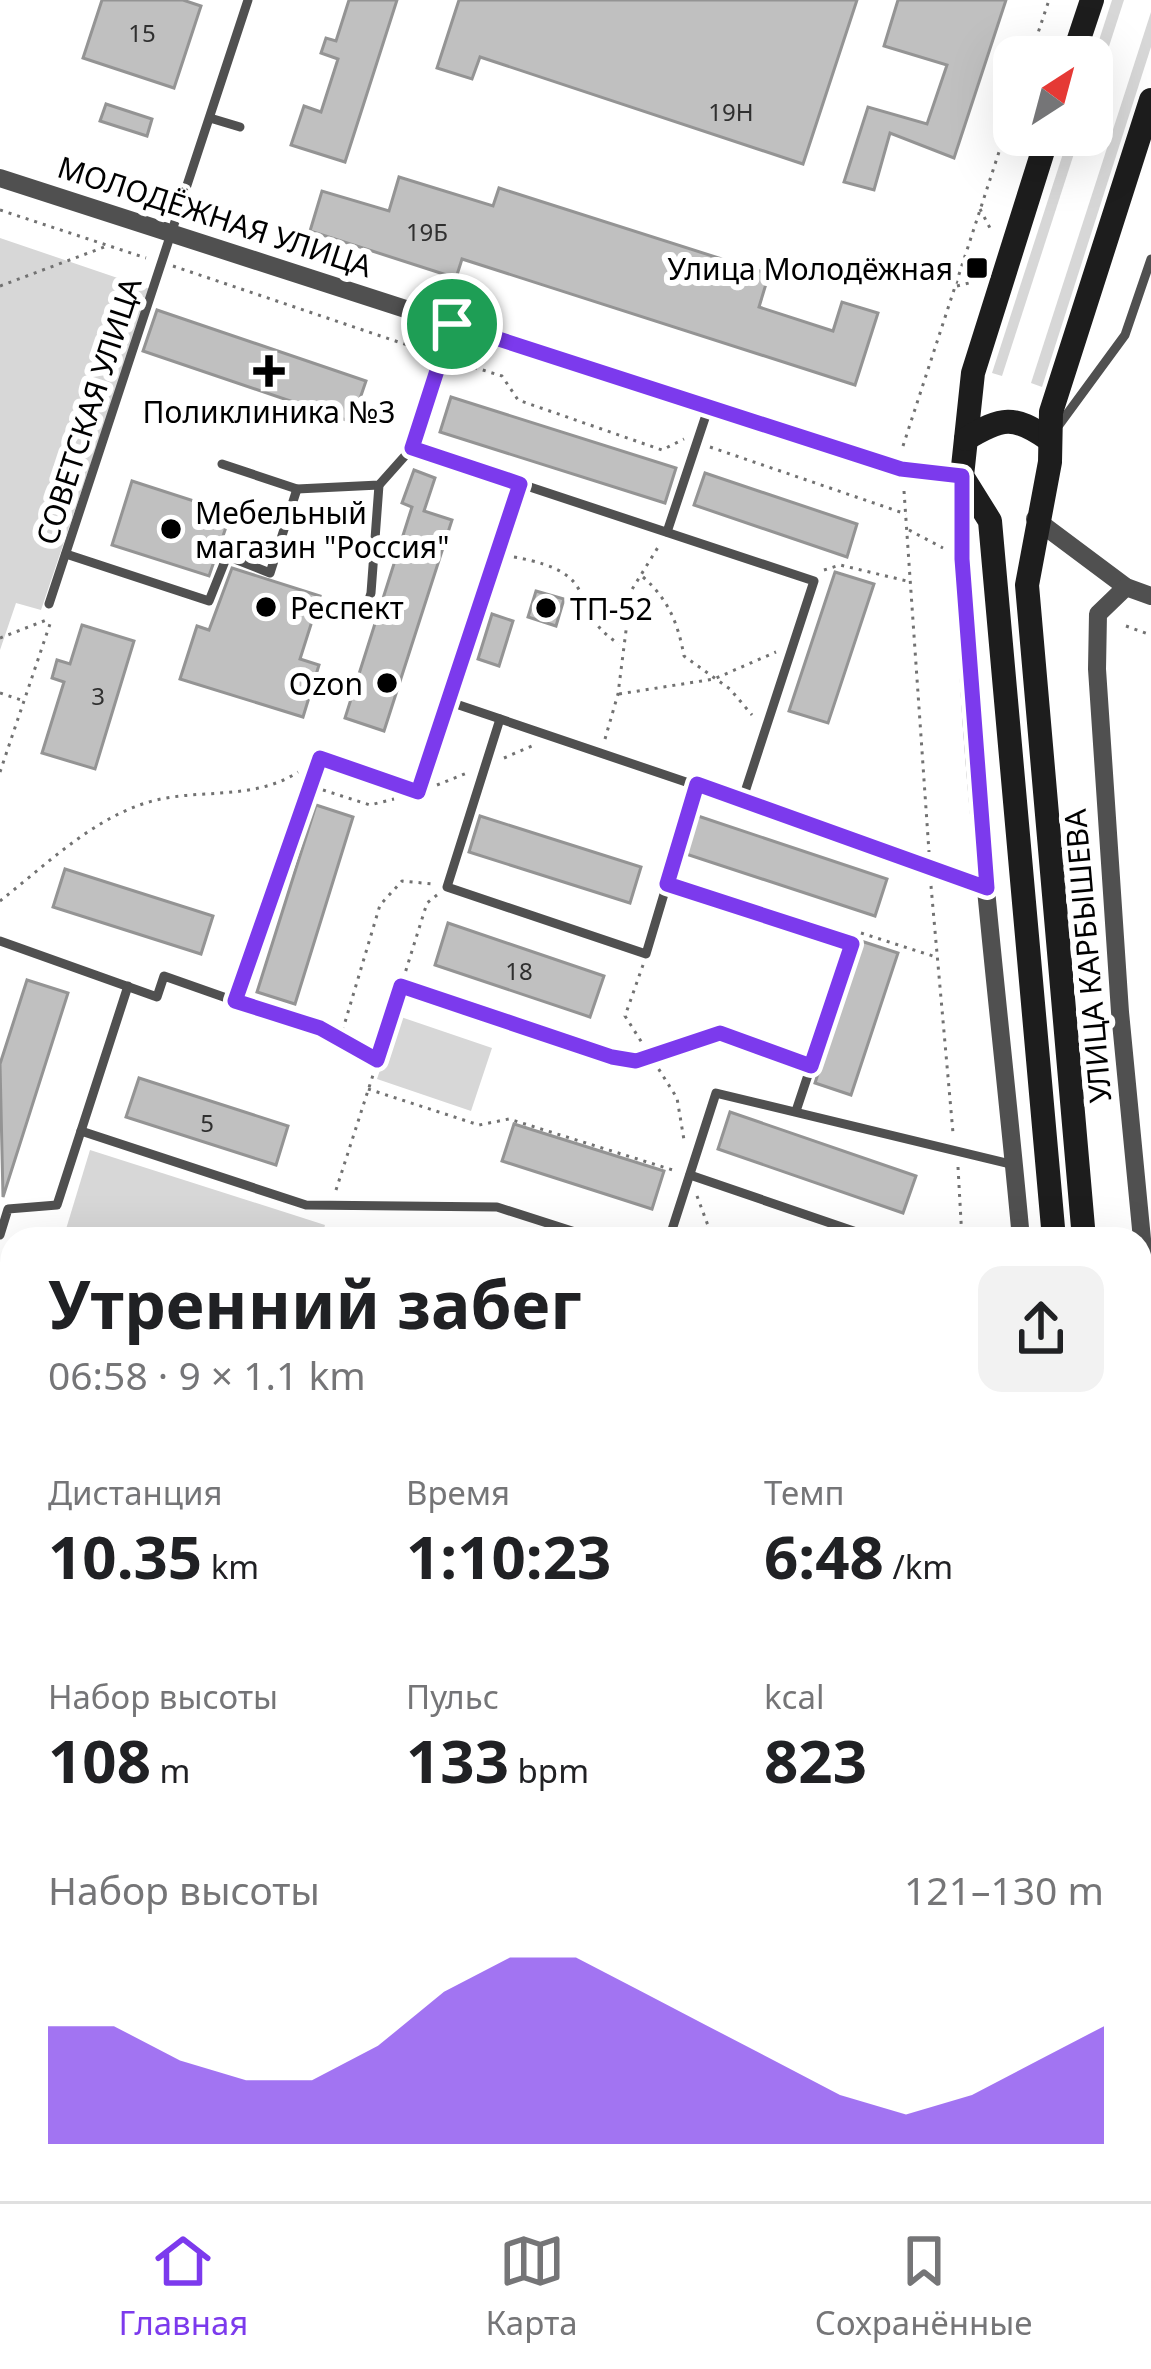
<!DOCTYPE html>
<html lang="ru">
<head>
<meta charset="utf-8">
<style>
	:root { --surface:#fff; --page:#f2f2f2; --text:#202124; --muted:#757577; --line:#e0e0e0; --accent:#7c3aed }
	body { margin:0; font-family:"Noto Sans",sans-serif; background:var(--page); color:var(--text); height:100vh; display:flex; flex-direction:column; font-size:45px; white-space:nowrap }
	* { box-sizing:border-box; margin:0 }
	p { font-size:39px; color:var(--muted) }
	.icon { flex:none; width:66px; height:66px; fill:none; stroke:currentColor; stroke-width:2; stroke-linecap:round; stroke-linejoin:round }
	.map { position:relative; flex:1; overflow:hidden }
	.sheet { position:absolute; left:0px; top:1227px; width:1152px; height:975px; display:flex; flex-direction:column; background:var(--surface); border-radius:36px 36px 0 0; box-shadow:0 12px 48px #0002 }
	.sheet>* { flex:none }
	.needle { width:78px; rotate:36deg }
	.buttons { position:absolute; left:993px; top:36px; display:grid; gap:24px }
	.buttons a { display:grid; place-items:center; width:120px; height:120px; border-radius:24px; background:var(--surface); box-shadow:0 12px 48px #0002; font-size:60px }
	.pin { position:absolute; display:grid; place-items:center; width:102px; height:102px; color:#fff; margin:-51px; border:6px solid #fff; border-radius:50%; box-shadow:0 3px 12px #0007 }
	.round { display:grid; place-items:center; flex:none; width:126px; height:126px; border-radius:24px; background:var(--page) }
	.head { display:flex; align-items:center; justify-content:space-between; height:204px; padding:0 48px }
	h1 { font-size:66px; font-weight:700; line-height:90px }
	.figures { display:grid; grid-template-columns:repeat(3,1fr); gap:18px; height:204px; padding:12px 48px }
	.figures div { display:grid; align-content:center }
	.figures b { font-size:60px; font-weight:700 }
	.figures small { font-size:33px; font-weight:400 }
	.figures p { font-size:33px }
	.chart { height:336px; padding:24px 48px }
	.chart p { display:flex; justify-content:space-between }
	.chart svg { width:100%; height:216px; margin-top:12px; fill:var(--accent); opacity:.7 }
	.dock { display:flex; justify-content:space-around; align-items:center; height:168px; border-top:3px solid var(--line); background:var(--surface); font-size:33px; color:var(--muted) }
	.dock a { display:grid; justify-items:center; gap:6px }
	.dock .selected { color:var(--accent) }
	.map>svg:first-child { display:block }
	.green { fill:#d7d7d7 }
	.building { fill:#c0c0c0; stroke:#949494; stroke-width:3 }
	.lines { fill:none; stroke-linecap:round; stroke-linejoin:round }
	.path { stroke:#727272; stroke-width:3; stroke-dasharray:3 6; stroke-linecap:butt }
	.lane { stroke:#505050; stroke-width:9 }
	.street { stroke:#505050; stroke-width:18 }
	.secondary { stroke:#1d1d1d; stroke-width:24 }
	.route-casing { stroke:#fff; stroke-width:24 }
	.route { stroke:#7c3aed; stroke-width:15 }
	.poi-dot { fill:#000; stroke:#fff; stroke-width:4.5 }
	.labels { text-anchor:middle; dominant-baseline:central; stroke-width:12; stroke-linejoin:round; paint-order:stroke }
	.number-label { font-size:24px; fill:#303030 }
	.street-label { font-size:30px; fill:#000; stroke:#fff }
	.poi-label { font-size:30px; fill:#000; stroke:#fff; text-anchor:start }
</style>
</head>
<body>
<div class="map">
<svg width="1151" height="2201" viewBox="0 0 1151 2201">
	<rect width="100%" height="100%" fill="#fff"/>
	<!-- green -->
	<g class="green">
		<path d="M1112 0H1124L1092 99V62Z"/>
		<path d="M1151 12V47L1042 387 1031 383Z"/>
		<path d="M1069 135H1080L1002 376 992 373Z"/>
		<path d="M0 238 150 289 41 610 16 603 0 650Z"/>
		<path d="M398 1016 492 1048 471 1111 377 1079Z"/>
		<path d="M90 1150 325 1225 321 1239H63Z"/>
	</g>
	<!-- building -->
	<g class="building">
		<path d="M102 0H183L201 6 174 88 83 58Z"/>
		<path d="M349 0H397L345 162 291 145 304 106 321 112 338 59 321 53 326 38 336 41Z"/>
		<path d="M459 0H857L803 164 480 57 472 79 437 68Z"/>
		<path d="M898 0H1006L954 158 890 133 874 190 844 182 868 107 927 124 947 65 884 46Z"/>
		<path d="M106 104 152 119 147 136 100 121Z"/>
		<path d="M399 177 493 206 499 188 769 274 759 307 833 331 842 302 878 313 855 385 462 259 456 278 310 231 322 191 389 211Z"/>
		<path d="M157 310 366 381 352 422 143 351Z"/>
		<path d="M451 397 676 468 665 503 440 432Z"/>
		<path d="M414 470 435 478 424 511 452 520 384 731 345 718 412 507 402 503Z"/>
		<path d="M705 473 857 524 847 557 694 505Z"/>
		<path d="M132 481 231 513 209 576 112 545Z"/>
		<path d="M232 568 320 596 300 659 319 665 303 717 180 679 197 626 209 630Z"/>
		<path d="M835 572 874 584 828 723 789 711Z"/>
		<path d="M536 591 564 599 556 626 528 617Z"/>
		<path d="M492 614 513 621 499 666 478 659Z"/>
		<path d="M82 625 134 641 95 769 42 753 64 682 52 678 57 660 70 664Z"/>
		<path d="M316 805 353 817 295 1004 257 992Z"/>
		<path d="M480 816 641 867 630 903 469 852Z"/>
		<path d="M698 816 887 879 875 916 686 854Z"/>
		<path d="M65 869 213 916 201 954 53 907Z"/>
		<path d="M448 923 604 976 590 1017 435 965Z"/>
		<path d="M861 941 898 953 851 1095 815 1083Z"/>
		<path d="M27 980 68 993 3 1197 0 1064Z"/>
		<path d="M139 1078 288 1126 276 1165 126 1117Z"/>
		<path d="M730 1112 916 1176 903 1213 718 1149Z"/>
		<path d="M514 1124 664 1171 652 1209 502 1161Z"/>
	</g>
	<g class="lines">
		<!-- path -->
		<g class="path">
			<path d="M1030 57 1049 0"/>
			<path d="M980 209 990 228"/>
			<path d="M0 210 146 258"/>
			<path d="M173 266 425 351"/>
			<path d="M0 286 107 246"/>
			<path d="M957 286 973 282"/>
			<path d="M457 362 502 376 518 400 662 450 684 439"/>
			<path d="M903 446 1014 106"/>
			<path d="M710 447 906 514"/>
			<path d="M904 491 929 852"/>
			<path d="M909 530 943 548"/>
			<path d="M514 557C609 574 562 607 619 644"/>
			<path d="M824 570 840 565 907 581"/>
			<path d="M643 577C668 599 678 623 684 656L730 689 752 715"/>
			<path d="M1126 626 1151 635"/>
			<path d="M0 638 49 619"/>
			<path d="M0 693 21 700"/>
			<path d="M619 694 714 679 776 652"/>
			<path d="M605 739 618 694 631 591 660 544"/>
			<path d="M504 758 534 745"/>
			<path d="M0 772 51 621"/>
			<path d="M437 785 467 773"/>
			<path d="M323 790 370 805 394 799"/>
			<path d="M931 886 953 1133"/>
			<path d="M437 895 427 903 401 986 612 1057 636 1061 720 1033 798 1061"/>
			<path d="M0 901C42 868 86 825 137 806 190 785 249 804 298 772"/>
			<path d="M861 933 936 957"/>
			<path d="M643 965 625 1016 677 1098 684 1140"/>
			<path d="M248 1005 320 1028 376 1060"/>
			<path d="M340 1039 380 905 402 881 433 884"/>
			<path d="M368 1089 479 1125 509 1119 676 1171"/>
			<path d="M958 1167 962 1239"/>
			<path d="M336 1190 401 988"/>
			<path d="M697 1196 713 1239"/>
			<path d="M938 1239 960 1236"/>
			<path d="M0 2188 40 2201"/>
			<path d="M1018 2201 1022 2190"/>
		</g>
		<!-- lane -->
		<g class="lane">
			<path d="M210 118 240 127"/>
			<path d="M1059 425 1125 335 1151 259"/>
			<path d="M222 464 297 489 379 485 412 448"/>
			<path d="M667 532 709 406"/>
			<path d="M66 554 209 601 227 556 270 573 297 489"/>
			<path d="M49 604 248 0"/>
			<path d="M363 618 371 593 379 485"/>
			<path d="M450 702 742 801 814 581 412 448 452 326"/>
			<path d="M500 719 447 887 646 954 697 784"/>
			<path d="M742 801 987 888"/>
			<path d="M667 884 852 943 796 1111"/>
			<path d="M0 941 157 997 164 976 235 1001 320 758 418 792 520 483"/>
			<path d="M81 1131 306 1205 497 1207 597 1239"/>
			<path d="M690 1175 877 1239"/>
			<path d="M0 1235 8 1209 57 1205 128 986"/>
			<path d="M669 1239 716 1093 1015 1165"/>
			<path d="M0 1410 12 1414"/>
			<path d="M0 1530 12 1534"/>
			<path d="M0 1899 12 1903"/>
			<path d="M384 2190 424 2201"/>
			<path d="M135 2201 144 2190"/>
			<path d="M445 2201 448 2190"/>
			<path d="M795 2201 798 2190"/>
		</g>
		<!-- street -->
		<g class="street">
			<path d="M0 178 901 469 962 476C962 730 998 986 1021 1239"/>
			<path d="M1035 519 1126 587 1151 596"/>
			<path d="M1126 587 1098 614 1097 669 1120 1012 1151 1332"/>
			<path d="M1084 2201 1087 2190"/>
		</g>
		<!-- secondary -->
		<g class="secondary">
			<path d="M1073 57 1092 0"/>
			<path d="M1048 135 973 373 962 476 990 521 1054 1239"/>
			<path d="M966 439C1002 417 1014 415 1048 439"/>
			<path d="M1084 1239 1027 585 1050 462 1051 412 1151 100"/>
			<path d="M1140 1871 1151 1995"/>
			<path d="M1110 2201 1114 2190"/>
		</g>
	</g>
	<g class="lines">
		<defs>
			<path id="route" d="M452 324 901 469 962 476V559L987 888 697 784 667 884 852 944 811 1066 720 1033 636 1061 612 1057 401 986 377 1060 320 1028 235 1001 320 758 418 792 520 484 412 448Z"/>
		</defs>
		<!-- route casing -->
		<use href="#route" class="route-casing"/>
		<!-- route -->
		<use href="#route" class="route"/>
	</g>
	<!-- markers -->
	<g class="poi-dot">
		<rect x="965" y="256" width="24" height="24" rx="6"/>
		<path d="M263 353h12v12h12v12h-12v12h-12v-12h-12v-12h12z"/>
		<circle cx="171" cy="529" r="12"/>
		<circle cx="266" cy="607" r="12"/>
		<circle cx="546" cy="608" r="12"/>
		<circle cx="387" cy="683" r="12"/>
	</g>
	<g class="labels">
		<!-- number labels -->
		<g class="number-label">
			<text x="142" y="32">15</text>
			<text x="731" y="111">19Н</text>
			<text x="427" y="231">19Б</text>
			<text x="98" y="695">3</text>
			<text x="519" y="970">18</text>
			<text x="207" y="1122">5</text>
		</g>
		<!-- street labels -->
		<g class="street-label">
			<text transform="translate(215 216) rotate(18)">МОЛОДЁЖНАЯ УЛИЦА</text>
			<text transform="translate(88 411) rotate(-72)">СОВЕТСКАЯ УЛИЦА</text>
			<text transform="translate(1087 956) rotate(-95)">УЛИЦА КАРБЫШЕВА</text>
		</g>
		<!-- poi labels -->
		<g class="poi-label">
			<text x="953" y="268" text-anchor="end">Улица Молодёжная</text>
			<text x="269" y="411" text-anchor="middle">Поликлиника №3</text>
			<text x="195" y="512">Мебельный<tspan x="195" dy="34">магазин "Россия"</tspan></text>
			<text x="290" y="607">Респект</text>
			<text x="570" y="608">ТП-52</text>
			<text x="363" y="683" text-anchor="end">Ozon</text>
		</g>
	</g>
</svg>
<div class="buttons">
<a><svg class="needle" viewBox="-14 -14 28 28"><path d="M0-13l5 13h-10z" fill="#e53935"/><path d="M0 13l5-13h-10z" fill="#757577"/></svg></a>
</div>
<div class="pin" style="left:452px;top:324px;background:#1e9e55"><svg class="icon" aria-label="arrive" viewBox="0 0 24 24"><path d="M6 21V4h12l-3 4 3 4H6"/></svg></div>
<section class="sheet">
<div class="head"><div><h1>Утренний забег</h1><p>06:58 · 9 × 1.1 km</p></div><a class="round"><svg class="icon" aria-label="share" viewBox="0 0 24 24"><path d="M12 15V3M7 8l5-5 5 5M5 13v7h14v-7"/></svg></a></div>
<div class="figures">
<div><p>Дистанция</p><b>10.35<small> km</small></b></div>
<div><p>Время</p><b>1:10:23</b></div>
<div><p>Темп</p><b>6:48<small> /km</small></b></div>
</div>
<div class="figures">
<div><p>Набор высоты</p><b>108<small> m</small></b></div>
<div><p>Пульс</p><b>133<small> bpm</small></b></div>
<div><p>kcal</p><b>823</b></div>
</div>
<div class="chart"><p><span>Набор высоты</span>121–130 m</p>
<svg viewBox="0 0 160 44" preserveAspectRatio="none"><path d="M0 44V20L10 20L20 27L30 31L40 31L50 24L60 13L70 6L80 6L90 13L100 20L110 27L120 34L130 38L140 34L150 27L160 20V44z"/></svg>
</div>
</section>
</div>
<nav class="dock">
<a class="selected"><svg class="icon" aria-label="home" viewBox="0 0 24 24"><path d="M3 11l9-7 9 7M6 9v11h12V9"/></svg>Главная</a>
<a><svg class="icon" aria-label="map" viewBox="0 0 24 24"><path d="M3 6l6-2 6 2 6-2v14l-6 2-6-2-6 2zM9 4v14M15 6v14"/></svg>Карта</a>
<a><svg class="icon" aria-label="saved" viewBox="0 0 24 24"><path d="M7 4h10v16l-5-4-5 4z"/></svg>Сохранённые</a>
</nav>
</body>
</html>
